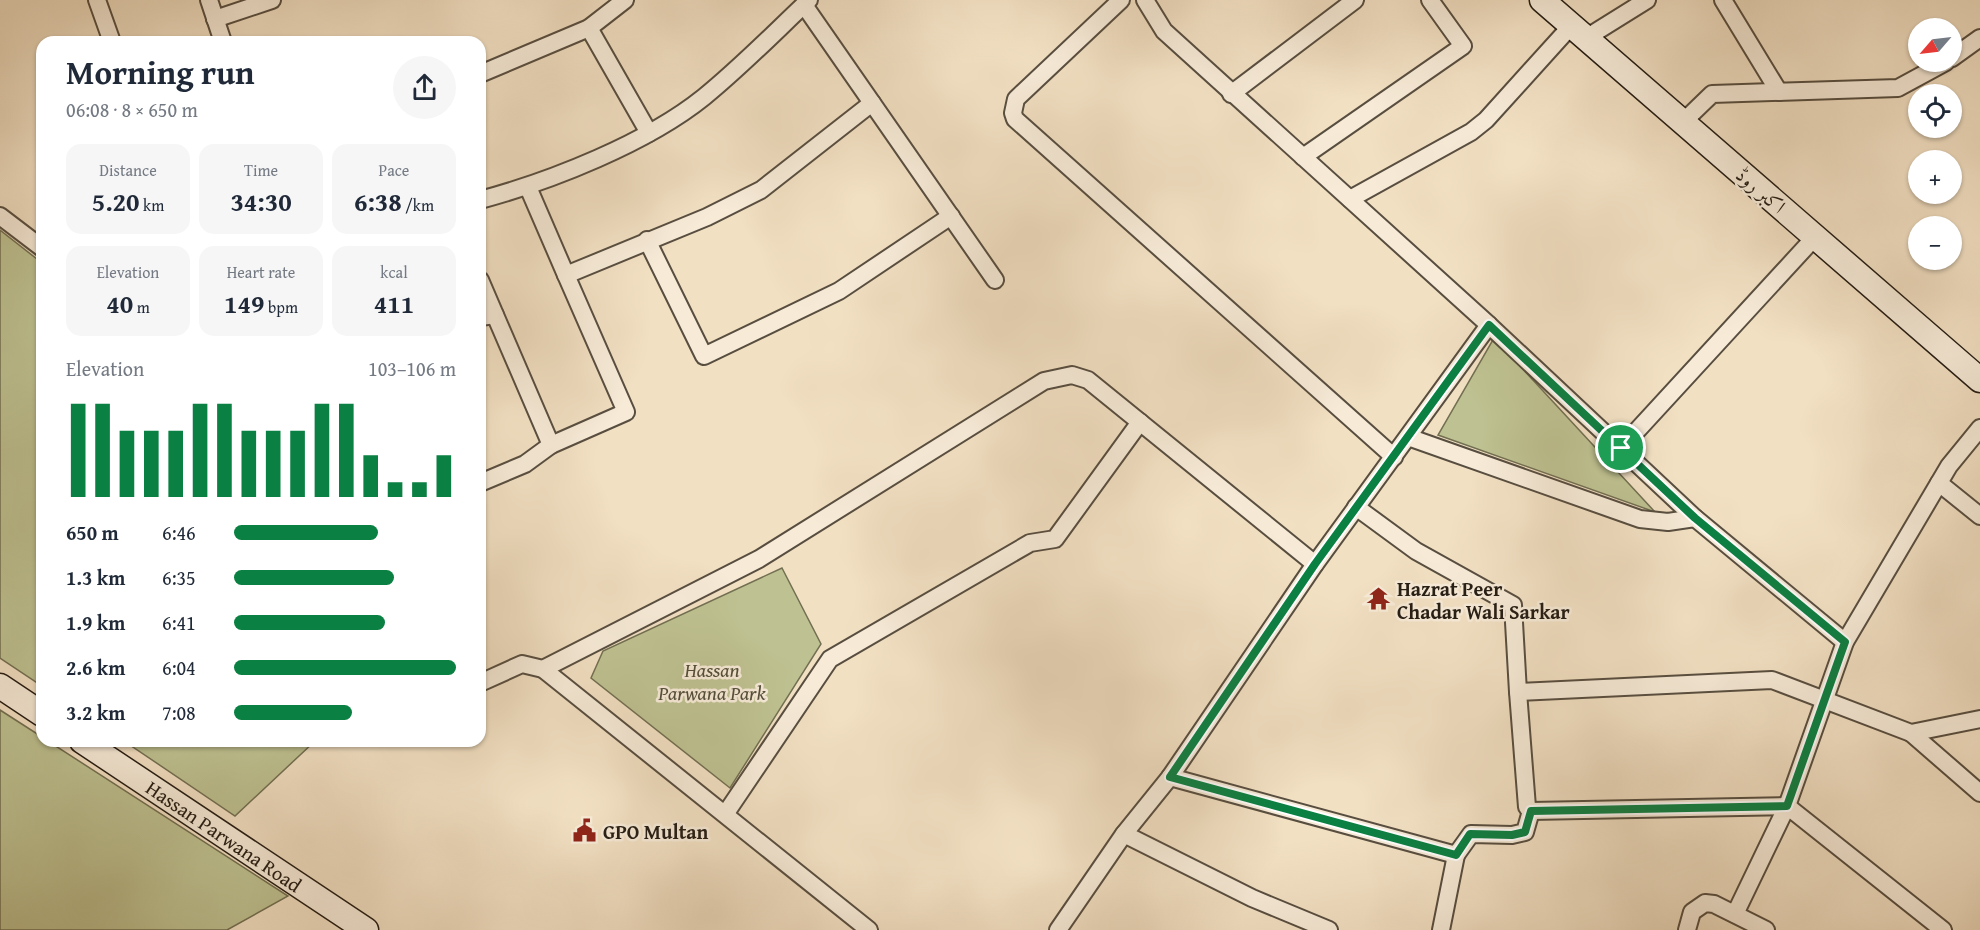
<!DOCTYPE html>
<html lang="en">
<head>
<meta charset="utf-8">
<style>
	:root { --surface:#fff; --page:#f6f6f7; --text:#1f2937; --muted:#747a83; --accent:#0b8043 }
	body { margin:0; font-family:"Gentium Book Plus",Amiri,serif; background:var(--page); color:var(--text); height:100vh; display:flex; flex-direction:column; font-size:22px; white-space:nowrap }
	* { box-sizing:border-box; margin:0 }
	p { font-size:20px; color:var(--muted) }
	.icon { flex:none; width:33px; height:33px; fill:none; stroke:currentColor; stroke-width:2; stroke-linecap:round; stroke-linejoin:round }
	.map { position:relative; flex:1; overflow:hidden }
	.details { position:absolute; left:36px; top:36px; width:450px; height:711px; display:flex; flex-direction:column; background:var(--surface); border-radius:18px; box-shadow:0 2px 4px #0004 }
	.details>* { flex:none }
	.needle { width:39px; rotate:242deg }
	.buttons { position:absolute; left:1908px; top:18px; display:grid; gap:12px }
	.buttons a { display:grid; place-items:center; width:54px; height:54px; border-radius:50%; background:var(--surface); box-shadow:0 2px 4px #0004; font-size:30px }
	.pin { position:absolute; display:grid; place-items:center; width:51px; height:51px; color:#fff; margin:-26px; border:3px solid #fff; border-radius:50%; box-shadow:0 2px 6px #0007 }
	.round { display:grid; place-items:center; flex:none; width:63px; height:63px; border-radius:32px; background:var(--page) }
	.summary { display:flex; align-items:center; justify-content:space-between; height:102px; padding:0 30px }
	h1 { font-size:33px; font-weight:700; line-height:45px }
	.stats { display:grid; grid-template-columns:repeat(3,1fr); gap:9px; height:102px; padding:6px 30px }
	.stats div { display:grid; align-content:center; border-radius:15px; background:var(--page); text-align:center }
	.stats b { font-size:26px; font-weight:700 }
	.stats small { font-size:16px; font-weight:400 }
	.stats p { font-size:16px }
	.chart { height:168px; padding:12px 30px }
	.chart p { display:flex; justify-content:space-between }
	.chart svg { width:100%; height:108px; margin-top:6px; stroke:var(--accent); stroke-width:6 }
	ul { padding:0 30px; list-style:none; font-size:20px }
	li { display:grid; grid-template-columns:96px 72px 1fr; align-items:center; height:45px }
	li i { height:15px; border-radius:8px; background:var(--accent) }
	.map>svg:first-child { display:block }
	.green { fill:#bec191; stroke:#726f52; stroke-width:1.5 }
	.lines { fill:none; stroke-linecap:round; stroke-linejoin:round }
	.minor-casing { stroke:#584e40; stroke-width:20 }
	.secondary-casing { stroke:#251d14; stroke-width:27 }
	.minor { stroke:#f7ebd8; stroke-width:16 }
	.secondary { stroke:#f7ebd8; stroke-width:24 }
	.route-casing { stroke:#fff; stroke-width:12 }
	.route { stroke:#0b8043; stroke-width:8 }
	.labels { text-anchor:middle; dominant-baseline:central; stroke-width:5; stroke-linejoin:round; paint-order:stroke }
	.street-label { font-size:20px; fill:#251d14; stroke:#f7ebd8 }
	.poi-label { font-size:20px; font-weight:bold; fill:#251d14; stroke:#f7ebd8; text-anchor:start }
	.park-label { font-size:20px; font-style:italic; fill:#534e3a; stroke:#f7ebd8 }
</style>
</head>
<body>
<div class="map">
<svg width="1980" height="930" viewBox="0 0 1980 930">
	<rect width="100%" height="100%" fill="#f2e0c3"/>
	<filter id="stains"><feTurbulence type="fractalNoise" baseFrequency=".00333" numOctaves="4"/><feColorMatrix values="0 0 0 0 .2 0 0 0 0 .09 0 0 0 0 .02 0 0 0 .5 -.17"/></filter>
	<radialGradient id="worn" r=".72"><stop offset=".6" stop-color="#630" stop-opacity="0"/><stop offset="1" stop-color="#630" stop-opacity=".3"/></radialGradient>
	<!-- green -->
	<g class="green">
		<path d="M0 230 42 263V686L0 658Z"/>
		<path d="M1494 338 1655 512 1438 435Z"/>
		<path d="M782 568 821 644 730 788 591 678 603 651Z"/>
		<path d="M0 710 42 737V741H48L288 896 227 930H0Z"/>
		<path d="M124 741H315L235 816Z"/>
	</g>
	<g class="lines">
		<defs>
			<g id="minor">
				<path d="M97 0 112 42"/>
				<path d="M209 0 223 42"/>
				<path d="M1121 0 1016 99 1013 113 1015 119 1394 457"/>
				<path d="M1145 0 1164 31 1489 325"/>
				<path d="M1723 0 1779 92"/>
				<path d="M804 5 995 280"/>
				<path d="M215 19 272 0"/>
				<path d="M589 28 649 133"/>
				<path d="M1586 38 1647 0"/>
				<path d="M1952 58 1980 38"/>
				<path d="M480 74 589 28 625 0"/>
				<path d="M1231 94 1355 0"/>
				<path d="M1682 123 1712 94 1898 88 1946 62"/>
				<path d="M1303 157 1463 46 1430 0"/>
				<path d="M528 187 566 275 707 217 761 190 872 103"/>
				<path d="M1350 199 1471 132 1486 120 1571 26"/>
				<path d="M480 200C551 181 647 143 704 97 741 67 775 32 809 0"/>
				<path d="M0 216 42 248"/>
				<path d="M647 240 704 356 839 291 951 216"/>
				<path d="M480 280 551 445 626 412 566 275"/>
				<path d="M480 317 495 315"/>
				<path d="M1408 437 1640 519 1668 522 1695 518"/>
				<path d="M1621 448 1815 237"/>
				<path d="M480 483 525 464 551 445"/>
				<path d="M1939 483 1980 516"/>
				<path d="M1356 507 1416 551 1513 605 1518 692 1772 680 1911 733 1980 719"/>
				<path d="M543 669 869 930"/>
				<path d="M480 683 522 664 543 669 759 559 1044 381 1072 375 1088 380 1315 564"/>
				<path d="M1518 692 1527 807 1531 811 1787 806 1943 930"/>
				<path d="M1911 733 1980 793"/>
				<path d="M1170 777 1456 855 1471 834 1512 835 1525 832 1531 811"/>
				<path d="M726 813 830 659 1030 543 1055 539 1140 422"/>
				<path d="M1124 834 1252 898 1329 930"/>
				<path d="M1735 914 1787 806 1845 642 1949 466 1980 428"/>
				<path d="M1058 930 1124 834 1170 777 1315 564 1489 325 1695 518 1845 642"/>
				<path d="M1441 930 1456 855"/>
				<path d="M1687 930 1692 912 1705 903 1714 904 1766 930"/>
			</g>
			<g id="secondary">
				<path d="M1542 0 1980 380"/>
				<path d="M0 686 42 714"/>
				<path d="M82 741 366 930"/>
			</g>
		</defs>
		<!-- minor casing -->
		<use href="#minor" class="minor-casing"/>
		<!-- secondary casing -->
		<use href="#secondary" class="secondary-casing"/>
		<!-- minor -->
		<use href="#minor" class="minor"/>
		<!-- secondary -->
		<use href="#secondary" class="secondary"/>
	</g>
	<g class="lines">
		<defs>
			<path id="route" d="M1489 325 1695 518 1845 642 1787 806 1531 811 1525 832 1512 835 1470 834 1456 855 1170 777 1315 564Z"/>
		</defs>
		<!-- route casing -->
		<use href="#route" class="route-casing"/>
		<!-- route -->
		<use href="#route" class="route"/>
	</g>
	<!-- icons -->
	<defs>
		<symbol id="temple-bare" viewBox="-9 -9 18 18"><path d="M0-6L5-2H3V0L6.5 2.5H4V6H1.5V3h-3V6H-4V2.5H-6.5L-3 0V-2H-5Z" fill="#8f2418" stroke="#f7ebd8" stroke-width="2.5" paint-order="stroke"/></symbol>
		<symbol id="civic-bare" viewBox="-9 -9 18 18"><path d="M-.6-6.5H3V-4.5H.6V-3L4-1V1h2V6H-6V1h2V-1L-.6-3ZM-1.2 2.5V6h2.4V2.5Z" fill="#8f2418" stroke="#f7ebd8" stroke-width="2.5" paint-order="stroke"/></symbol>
	</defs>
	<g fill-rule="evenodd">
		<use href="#temple-bare" x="1362" y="582" width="33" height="33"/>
		<use href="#civic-bare" x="568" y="814" width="33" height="33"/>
	</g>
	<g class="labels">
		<!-- street labels -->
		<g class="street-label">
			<text transform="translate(1761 190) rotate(41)">اکبر روڈ</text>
			<text transform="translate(224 836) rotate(34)">Hassan Parwana Road</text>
		</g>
		<!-- poi labels -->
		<g class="poi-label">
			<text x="1397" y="588">Hazrat Peer<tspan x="1397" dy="23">Chadar Wali Sarkar</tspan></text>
			<text x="603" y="831">GPO Multan</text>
		</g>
		<!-- park labels -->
		<g class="park-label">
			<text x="712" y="669">Hassan<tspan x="712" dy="23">Parwana Park</tspan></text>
		</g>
	</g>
	<rect width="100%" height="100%" filter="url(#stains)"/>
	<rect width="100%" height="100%" fill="url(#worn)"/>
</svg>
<div class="buttons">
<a><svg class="needle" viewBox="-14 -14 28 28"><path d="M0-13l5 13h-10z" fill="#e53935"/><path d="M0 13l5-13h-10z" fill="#747a83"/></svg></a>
<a><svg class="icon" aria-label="locate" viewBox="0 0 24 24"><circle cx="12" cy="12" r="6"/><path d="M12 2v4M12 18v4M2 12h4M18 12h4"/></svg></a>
<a>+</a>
<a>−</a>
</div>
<div class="pin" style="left:1621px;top:448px;background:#1e9e55"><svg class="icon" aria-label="arrive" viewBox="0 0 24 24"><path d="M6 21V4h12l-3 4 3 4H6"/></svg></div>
<section class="details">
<div class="summary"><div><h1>Morning run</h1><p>06:08 · 8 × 650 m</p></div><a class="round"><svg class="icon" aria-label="share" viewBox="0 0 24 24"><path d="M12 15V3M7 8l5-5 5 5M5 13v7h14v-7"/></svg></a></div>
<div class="stats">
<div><p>Distance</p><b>5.20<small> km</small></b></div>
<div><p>Time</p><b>34:30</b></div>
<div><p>Pace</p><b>6:38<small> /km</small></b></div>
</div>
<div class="stats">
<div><p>Elevation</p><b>40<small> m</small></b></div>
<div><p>Heart rate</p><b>149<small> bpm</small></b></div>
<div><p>kcal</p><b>411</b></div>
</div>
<div class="chart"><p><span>Elevation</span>103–106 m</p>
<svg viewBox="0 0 160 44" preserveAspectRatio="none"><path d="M5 44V6M15 44V6M25 44V17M35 44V17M45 44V17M55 44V6M65 44V6M75 44V17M85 44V17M95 44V17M105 44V6M115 44V6M125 44V27M135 44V38M145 44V38M155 44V27"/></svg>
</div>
<ul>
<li><b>650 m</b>6:46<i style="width:65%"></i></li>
<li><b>1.3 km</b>6:35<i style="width:72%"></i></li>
<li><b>1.9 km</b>6:41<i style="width:68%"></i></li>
<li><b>2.6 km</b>6:04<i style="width:100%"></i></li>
<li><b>3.2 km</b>7:08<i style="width:53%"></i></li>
</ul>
</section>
</div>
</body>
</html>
